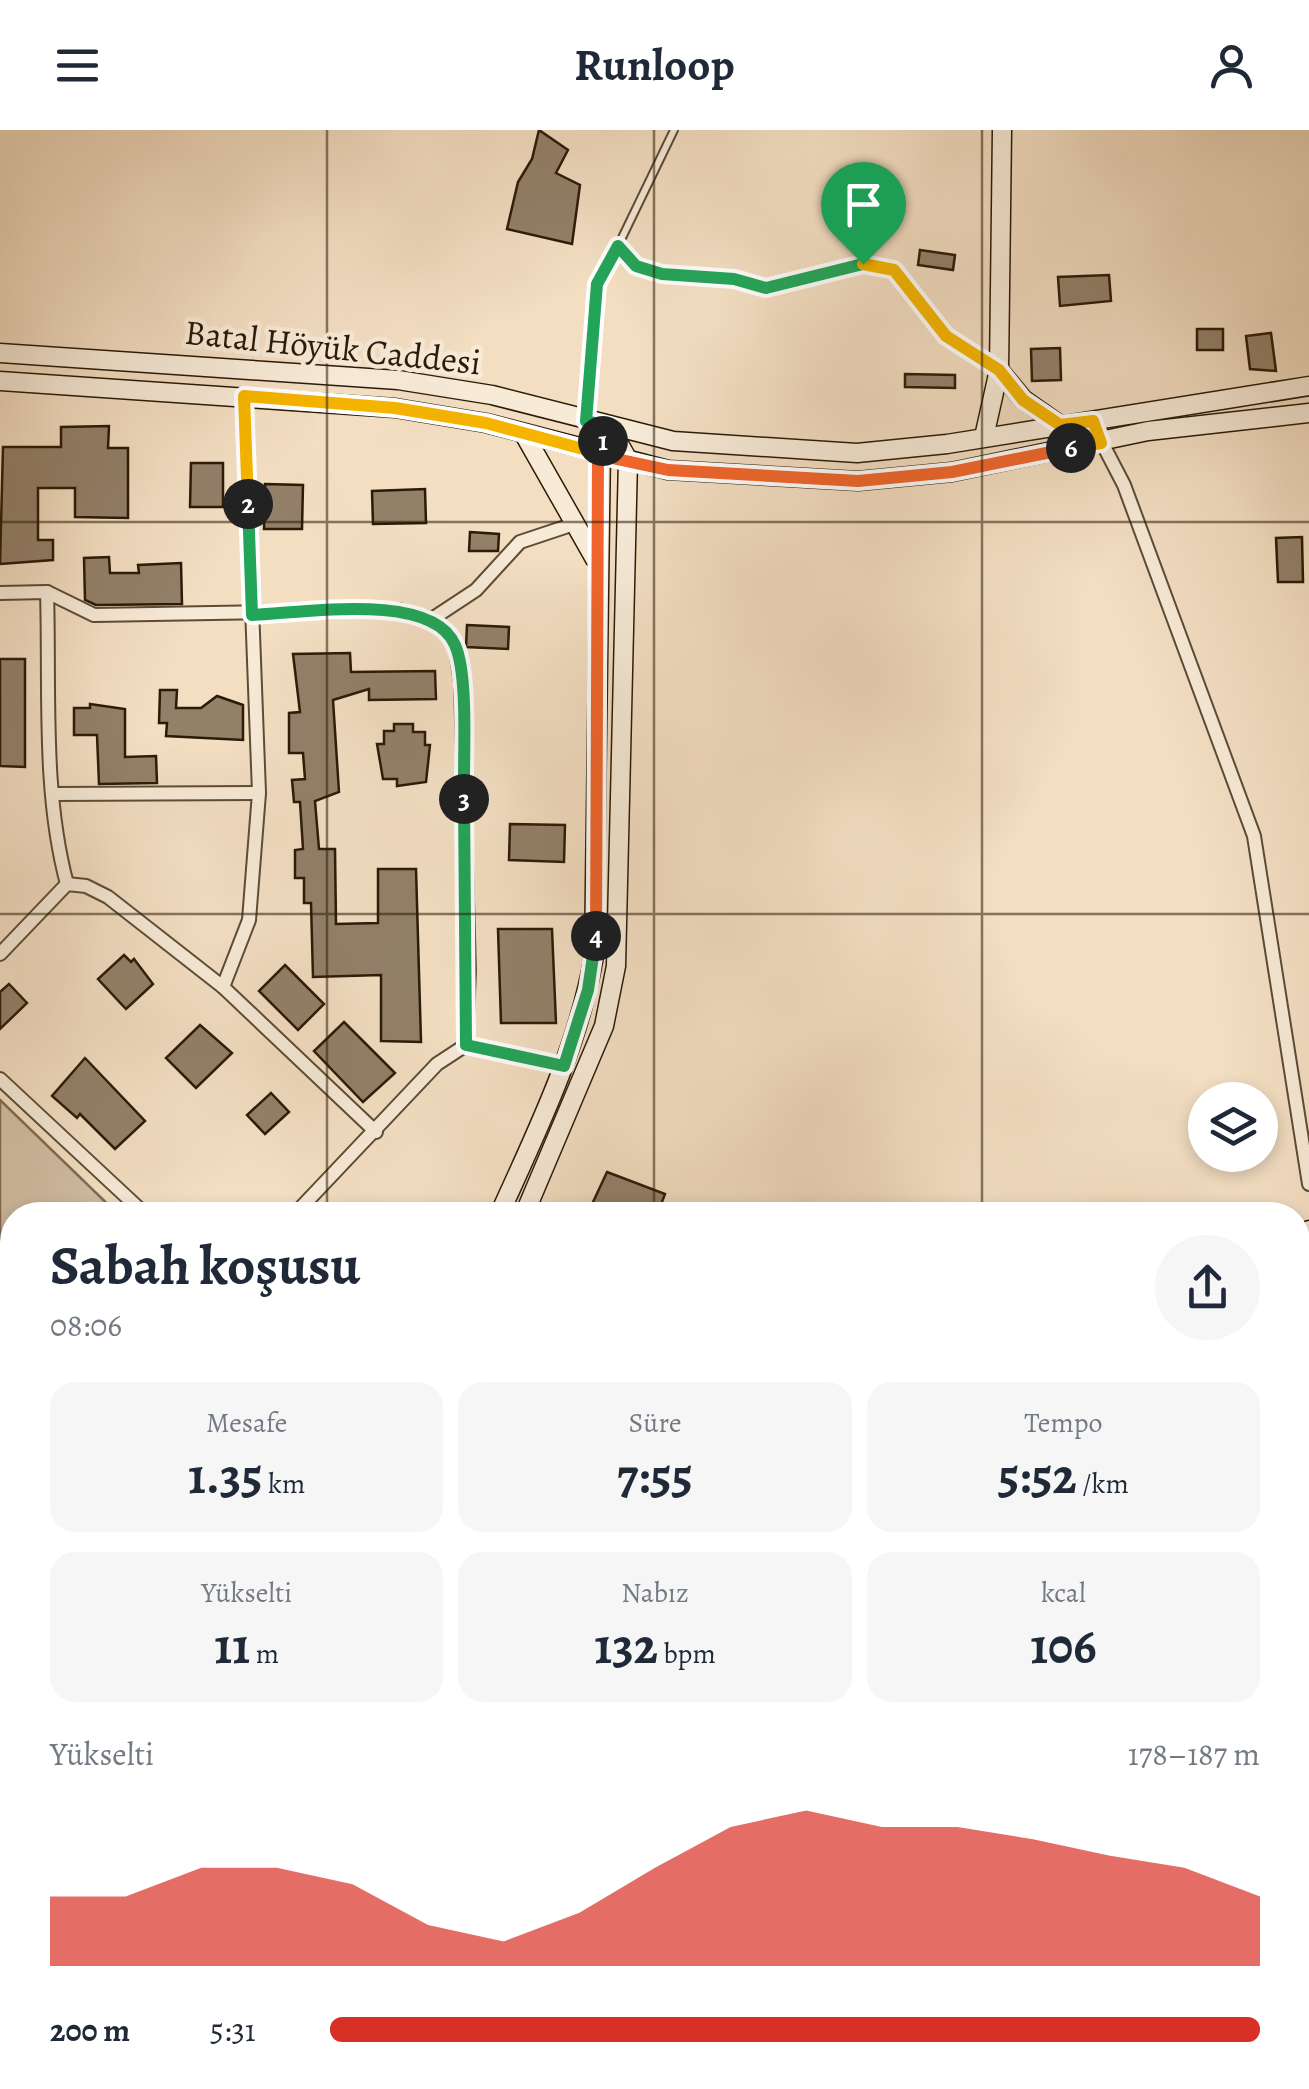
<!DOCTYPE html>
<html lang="tr">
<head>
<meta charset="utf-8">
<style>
	:root { --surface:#fff; --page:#f6f6f7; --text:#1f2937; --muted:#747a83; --accent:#d93025 }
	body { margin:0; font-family:Alegreya,serif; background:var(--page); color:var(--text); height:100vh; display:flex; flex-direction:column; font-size:38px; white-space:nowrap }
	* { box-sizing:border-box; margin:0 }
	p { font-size:32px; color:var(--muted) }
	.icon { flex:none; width:55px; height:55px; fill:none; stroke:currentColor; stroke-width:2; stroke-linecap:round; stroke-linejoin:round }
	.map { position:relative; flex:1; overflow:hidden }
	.details { position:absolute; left:0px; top:1072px; width:1310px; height:888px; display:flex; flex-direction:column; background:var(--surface); border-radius:40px 40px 0 0; box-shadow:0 5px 15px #0003 }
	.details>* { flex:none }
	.fabs { position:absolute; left:1188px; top:952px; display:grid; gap:20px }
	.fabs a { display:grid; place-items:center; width:90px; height:90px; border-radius:50%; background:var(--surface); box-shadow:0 5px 15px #0003; font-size:50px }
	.pin { position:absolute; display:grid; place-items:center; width:85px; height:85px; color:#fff; margin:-102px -42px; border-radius:50% 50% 50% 0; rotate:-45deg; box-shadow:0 0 10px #0007 }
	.pin .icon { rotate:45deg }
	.km { position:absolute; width:50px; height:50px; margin:-25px; border-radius:50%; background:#222; color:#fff; font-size:28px; line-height:50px; text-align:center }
	.round { display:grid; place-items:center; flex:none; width:105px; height:105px; border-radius:52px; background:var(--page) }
	.overview { display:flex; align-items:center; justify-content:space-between; height:170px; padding:0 50px }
	h1 { font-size:55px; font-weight:700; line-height:75px }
	.metrics { display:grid; grid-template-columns:repeat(3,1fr); gap:15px; height:170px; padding:10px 50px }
	.metrics div { display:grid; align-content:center; border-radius:25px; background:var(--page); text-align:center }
	.metrics b { font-size:50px; font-weight:700 }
	.metrics small { font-size:28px; font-weight:400 }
	.metrics p { font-size:28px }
	.chart { height:280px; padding:20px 50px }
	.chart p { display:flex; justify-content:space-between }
	.chart svg { width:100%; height:180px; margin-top:10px; fill:var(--accent); opacity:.7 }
	ul { padding:0 50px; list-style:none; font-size:32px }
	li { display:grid; grid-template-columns:160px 120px 1fr; align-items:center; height:75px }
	li i { height:25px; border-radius:12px; background:var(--accent) }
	header { display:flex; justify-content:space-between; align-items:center; height:130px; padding:0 50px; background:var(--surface); font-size:45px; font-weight:700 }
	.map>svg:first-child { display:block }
	.green { fill:#d1bda2; stroke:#7e6c55; stroke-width:2.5 }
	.building { fill:#938069; stroke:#2a1b08; stroke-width:2.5 }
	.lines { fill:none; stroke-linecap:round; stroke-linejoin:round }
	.lane-casing { stroke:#5c4c36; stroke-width:10 }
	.street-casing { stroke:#5c4c36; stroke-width:16 }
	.secondary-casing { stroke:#2a1b08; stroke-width:21 }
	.lane { stroke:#f7ead7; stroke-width:6 }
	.street { stroke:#f7ead7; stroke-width:12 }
	.secondary { stroke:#f7ead7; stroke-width:18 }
	.split-1-casing { stroke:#fff; stroke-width:20 }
	.split-2-casing { stroke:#fff; stroke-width:20 }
	.split-3-casing { stroke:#fff; stroke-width:20 }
	.split-4-casing { stroke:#fff; stroke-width:20 }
	.split-5-casing { stroke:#fff; stroke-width:20 }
	.split-6-casing { stroke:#fff; stroke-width:20 }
	.split-7-casing { stroke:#fff; stroke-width:20 }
	.split-1 { stroke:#22a559; stroke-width:12 }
	.split-2 { stroke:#f5b400; stroke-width:12 }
	.split-3 { stroke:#22a559; stroke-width:12 }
	.split-4 { stroke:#22a559; stroke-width:12 }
	.split-5 { stroke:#f0652b; stroke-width:12 }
	.split-6 { stroke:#f0652b; stroke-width:12 }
	.split-7 { stroke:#f5b400; stroke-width:12 }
	.grid { fill:none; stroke:#2a1b08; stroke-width:2.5; stroke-opacity:0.55 }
	.labels { text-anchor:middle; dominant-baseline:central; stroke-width:9; stroke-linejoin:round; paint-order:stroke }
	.street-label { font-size:35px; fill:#2a1b08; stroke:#f7ead7 }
</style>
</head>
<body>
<header><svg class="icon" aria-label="menu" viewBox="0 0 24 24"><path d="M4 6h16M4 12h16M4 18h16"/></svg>Runloop<svg class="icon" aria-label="person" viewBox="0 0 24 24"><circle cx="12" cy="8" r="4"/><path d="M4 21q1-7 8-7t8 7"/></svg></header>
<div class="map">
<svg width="1309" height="1959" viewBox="0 0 1309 1959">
	<rect width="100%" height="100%" fill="#f3dec2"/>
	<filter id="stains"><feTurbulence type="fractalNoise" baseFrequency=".002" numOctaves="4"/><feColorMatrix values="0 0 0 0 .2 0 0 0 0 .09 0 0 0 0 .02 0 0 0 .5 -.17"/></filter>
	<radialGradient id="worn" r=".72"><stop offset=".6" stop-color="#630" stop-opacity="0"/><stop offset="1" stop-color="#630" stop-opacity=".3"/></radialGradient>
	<!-- green -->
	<g class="green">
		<path d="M0 970 119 1085H12V1363H0Z"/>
		<path d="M12 1536V1819L0 1818V1540Z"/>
	</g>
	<!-- building -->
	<g class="building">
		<path d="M539 0 568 20 556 43 580 55 572 114 507 99 518 52 532 29Z"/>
		<path d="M920 120 955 125 953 140 918 135Z"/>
		<path d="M1109 145 1111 171 1060 176 1058 147Z"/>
		<rect x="1197" y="199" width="26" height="21"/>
		<path d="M1271 203 1276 241 1250 239 1246 206Z"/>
		<path d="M1060 218 1061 250 1032 251 1031 219Z"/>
		<path d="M905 244 955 245V258L905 257Z"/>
		<path d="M109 296 108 318H128V388L75 387V358H38V410H53V430L0 434 3 317H61V297Z"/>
		<path d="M191 333H223V377H190Z"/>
		<path d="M265 354 303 355 302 399H264Z"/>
		<path d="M425 359 426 393 373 394 372 361Z"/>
		<path d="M470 402 499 404 498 421H469Z"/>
		<path d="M1302 407 1303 452H1278L1276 408Z"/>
		<path d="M109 427 110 443H139L138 435 181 433 182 474 96 475 85 470 84 428Z"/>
		<path d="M467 495 509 497 508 519 466 517Z"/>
		<path d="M350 523 351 542 435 541 436 569 369 570V559L333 570 339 662 315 671 319 719H335L336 794 378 793V739H416L421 912 381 911V845L313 847 311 773H304V748H295V720L303 719 300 672H294L292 650 305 649 303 623H289V583L300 582 293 524Z"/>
		<path d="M0 529H25V637L0 636Z"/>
		<path d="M160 560H177L176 578H201L217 566 243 575V610L166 606 167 593H159Z"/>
		<path d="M90 574 125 579V627L156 626 157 653 99 654 97 605H74V578H90Z"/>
		<path d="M394 594H413V602H425V615H430L426 652 397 656V649H383L377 614H384V601H394Z"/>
		<path d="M510 694 565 695 564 732 509 730Z"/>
		<path d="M498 799H552L556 893H501Z"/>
		<path d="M124 825 131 832 134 829 153 854 126 879 98 849Z"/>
		<path d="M285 835 324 874 298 900 259 861Z"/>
		<path d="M9 854 27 873 0 899V862Z"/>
		<path d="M344 892 395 943 363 972 314 921Z"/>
		<path d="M200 895 232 923 196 958 166 928Z"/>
		<path d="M85 928 145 991 115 1019 80 984 77 988 52 966Z"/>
		<path d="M271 963 289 982 265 1004 247 985Z"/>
		<path d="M607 1042 665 1064 657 1085H587Z"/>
		<rect x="0" y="1912" width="12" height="47"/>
	</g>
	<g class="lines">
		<defs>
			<g id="lane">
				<path d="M674 0 618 116 636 136 662 144 734 149 766 158 863 134 895 141 946 206 997 238"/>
				<path d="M586 285 597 154 618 116"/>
				<path d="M898 1948 902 1959"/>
			</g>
			<g id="street">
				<path d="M1098 305 1124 355 1254 706 1309 1054"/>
				<path d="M47 462C50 558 42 661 67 754"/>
				<path d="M0 463 47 462 94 485 399 480 432 489 476 460 520 412 577 393"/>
				<path d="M432 489 455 514 461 553 469 841 466 915"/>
				<path d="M53 664 259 663"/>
				<path d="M0 824 67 754 86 756 108 767 223 857 376 1002"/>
				<path d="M223 857 249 790 259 663 244 265"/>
				<path d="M0 949 146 1085"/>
				<path d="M294 1085 437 934 466 915 564 936"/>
				<path d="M0 1395H12"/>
			</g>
			<g id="secondary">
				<path d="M0 223 398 250 492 265 673 311 857 323 947 314 1309 256"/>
				<path d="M999 240 1023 269 1060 295"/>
				<path d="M0 251 395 278 486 293 668 340 858 351 952 342 1148 301 1309 283"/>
				<path d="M524 304 595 429"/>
				<path d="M984 307 999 240 1002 0"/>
				<path d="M499 1085C537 1001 578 918 594 826L601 315"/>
				<path d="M524 1085 604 896 616 836 628 330 609 296"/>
				<path d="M1298 1111 1309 1100"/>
				<path d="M1298 1159 1309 1149"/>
				<path d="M351 1948V1959"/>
				<path d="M375 1948V1959"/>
			</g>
		</defs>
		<!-- lane casing -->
		<use href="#lane" class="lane-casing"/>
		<!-- street casing -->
		<use href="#street" class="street-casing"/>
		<!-- secondary casing -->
		<use href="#secondary" class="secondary-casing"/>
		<!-- lane -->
		<use href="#lane" class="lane"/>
		<!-- street -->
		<use href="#street" class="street"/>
		<!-- secondary -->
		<use href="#secondary" class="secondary"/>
	</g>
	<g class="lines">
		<defs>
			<path id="split-1" d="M603 311 609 296 586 291 597 154 618 116 636 136 662 144 734 149 766 158 863 134"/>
			<path id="split-2" d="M248 374 244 266 395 278 486 293 598 323 603 311"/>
			<path id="split-3" d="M248 374 252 485C302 483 432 461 455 515 469 546 463 632 464 669"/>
			<path id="split-4" d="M464 669 466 915 564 936 588 860 596 806"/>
			<path id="split-5" d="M596 806 598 325"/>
			<path id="split-6" d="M598 325 668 340 858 351 952 342 1071 318"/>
			<path id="split-7" d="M863 134 894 140 946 206 999 240 1023 270 1060 295 1093 291 1101 313 1071 318"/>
		</defs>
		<!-- split-1 casing -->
		<use href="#split-1" class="split-1-casing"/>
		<!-- split-2 casing -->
		<use href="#split-2" class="split-2-casing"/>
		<!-- split-3 casing -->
		<use href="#split-3" class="split-3-casing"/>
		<!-- split-4 casing -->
		<use href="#split-4" class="split-4-casing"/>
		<!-- split-5 casing -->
		<use href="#split-5" class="split-5-casing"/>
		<!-- split-6 casing -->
		<use href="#split-6" class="split-6-casing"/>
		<!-- split-7 casing -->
		<use href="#split-7" class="split-7-casing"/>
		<!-- split-1 -->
		<use href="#split-1" class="split-1"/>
		<!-- split-2 -->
		<use href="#split-2" class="split-2"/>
		<!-- split-3 -->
		<use href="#split-3" class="split-3"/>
		<!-- split-4 -->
		<use href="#split-4" class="split-4"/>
		<!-- split-5 -->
		<use href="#split-5" class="split-5"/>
		<!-- split-6 -->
		<use href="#split-6" class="split-6"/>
		<!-- split-7 -->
		<use href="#split-7" class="split-7"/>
	</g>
	<!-- grid -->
	<path class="grid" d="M327 0V1085M654 0V1085M982 0V1085M0 392H1309M0 784H1309M0 1175H12M1298 1175H1309M0 1567H12M1298 1567H1309M327 1948V1959M654 1948V1959M982 1948V1959"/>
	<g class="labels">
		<!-- street labels -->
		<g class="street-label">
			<text transform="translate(333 217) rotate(6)">Batal Höyük Caddesi</text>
		</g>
	</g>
	<rect width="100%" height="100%" filter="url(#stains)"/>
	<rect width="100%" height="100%" fill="url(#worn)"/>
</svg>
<div class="fabs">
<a><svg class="icon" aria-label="layers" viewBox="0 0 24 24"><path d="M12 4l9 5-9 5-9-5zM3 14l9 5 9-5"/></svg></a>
</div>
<div class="pin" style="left:863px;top:134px;background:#1e9e55"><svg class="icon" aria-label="arrive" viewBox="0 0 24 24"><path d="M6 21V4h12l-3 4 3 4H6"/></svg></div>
<b class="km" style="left:603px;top:311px">1</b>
<b class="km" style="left:248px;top:374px">2</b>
<b class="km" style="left:464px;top:669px">3</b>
<b class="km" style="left:596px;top:806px">4</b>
<b class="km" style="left:1071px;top:318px">6</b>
<section class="details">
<div class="overview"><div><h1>Sabah koşusu</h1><p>08:06</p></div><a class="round"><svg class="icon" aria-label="share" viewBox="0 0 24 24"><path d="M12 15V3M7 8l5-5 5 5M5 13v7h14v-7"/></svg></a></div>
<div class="metrics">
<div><p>Mesafe</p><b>1.35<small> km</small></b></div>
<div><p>Süre</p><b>7:55</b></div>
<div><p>Tempo</p><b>5:52<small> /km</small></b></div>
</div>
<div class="metrics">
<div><p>Yükselti</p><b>11<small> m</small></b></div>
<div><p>Nabız</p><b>132<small> bpm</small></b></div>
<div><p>kcal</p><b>106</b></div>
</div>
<div class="chart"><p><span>Yükselti</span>178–187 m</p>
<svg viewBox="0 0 160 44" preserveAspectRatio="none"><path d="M0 44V27L10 27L20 20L30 20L40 24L50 34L60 38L70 31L80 20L90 10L100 6L110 10L120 10L130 13L140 17L150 20L160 27V44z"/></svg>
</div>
<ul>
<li><b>200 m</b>5:31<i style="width:100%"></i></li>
</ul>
</section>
</div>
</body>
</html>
